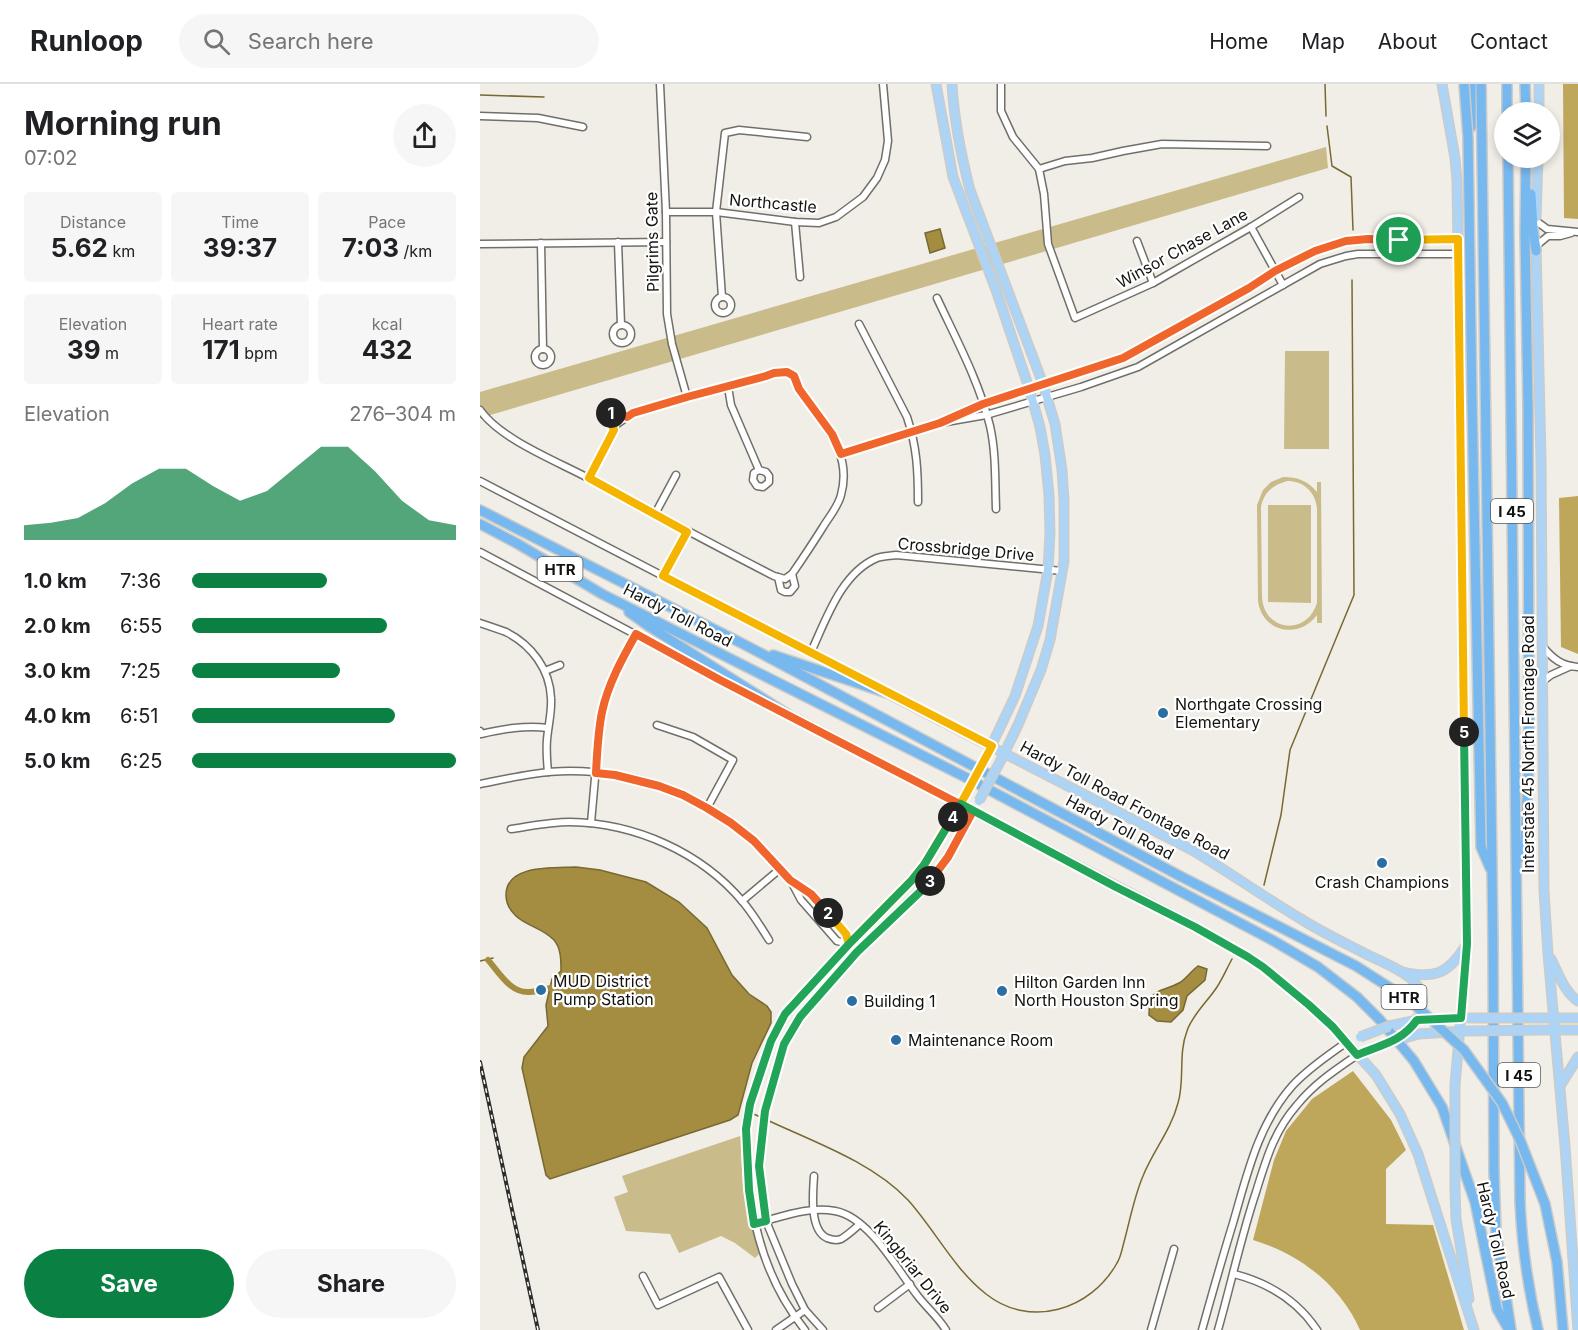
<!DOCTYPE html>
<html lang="en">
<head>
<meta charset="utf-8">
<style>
	:root { --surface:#fff; --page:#f6f6f6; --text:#202124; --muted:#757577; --line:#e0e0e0; --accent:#0b8043 }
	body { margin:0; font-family:Inter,sans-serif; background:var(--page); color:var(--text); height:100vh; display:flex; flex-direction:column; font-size:22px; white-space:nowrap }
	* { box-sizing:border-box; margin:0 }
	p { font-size:20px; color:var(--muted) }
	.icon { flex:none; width:33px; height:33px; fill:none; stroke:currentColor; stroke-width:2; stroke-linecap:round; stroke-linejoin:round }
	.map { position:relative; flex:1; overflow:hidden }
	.drawer { display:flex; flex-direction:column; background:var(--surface); width:480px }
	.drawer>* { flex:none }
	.fabs { position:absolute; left:1014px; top:18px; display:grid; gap:12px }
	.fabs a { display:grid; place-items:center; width:66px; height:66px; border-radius:50%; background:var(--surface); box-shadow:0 3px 9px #0003; font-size:30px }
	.pin { position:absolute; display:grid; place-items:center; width:51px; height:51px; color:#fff; margin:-26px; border:3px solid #fff; border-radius:50%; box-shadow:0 2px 6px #0007 }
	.km { position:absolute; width:30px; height:30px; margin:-15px; border-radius:50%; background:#222; color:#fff; font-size:16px; line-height:30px; text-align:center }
	.round { display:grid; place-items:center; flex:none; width:63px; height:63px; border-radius:32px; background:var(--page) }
	.overview { display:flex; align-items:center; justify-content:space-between; height:102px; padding:0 24px }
	h1 { font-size:33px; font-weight:700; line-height:45px }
	.metrics { display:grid; grid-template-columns:repeat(3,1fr); gap:9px; height:102px; padding:6px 24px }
	.metrics div { display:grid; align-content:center; border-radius:6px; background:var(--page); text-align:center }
	.metrics b { font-size:26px; font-weight:700 }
	.metrics small { font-size:16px; font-weight:400 }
	.metrics p { font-size:16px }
	.chart { height:168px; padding:12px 24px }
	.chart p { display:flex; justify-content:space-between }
	.chart svg { width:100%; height:108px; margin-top:6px; fill:var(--accent); opacity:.7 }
	.button { display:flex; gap:12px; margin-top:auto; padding:12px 24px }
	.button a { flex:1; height:69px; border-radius:36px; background:var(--accent); color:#fff; font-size:24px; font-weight:700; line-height:69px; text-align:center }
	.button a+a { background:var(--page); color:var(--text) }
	ul { padding:0 24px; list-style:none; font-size:20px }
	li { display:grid; grid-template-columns:96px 72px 1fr; align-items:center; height:45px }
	li i { height:15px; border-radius:8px; background:var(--accent) }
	header { display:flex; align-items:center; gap:36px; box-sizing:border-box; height:84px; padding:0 30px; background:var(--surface); border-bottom:2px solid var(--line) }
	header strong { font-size:28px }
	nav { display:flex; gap:33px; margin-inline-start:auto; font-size:21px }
	.search { width:420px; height:54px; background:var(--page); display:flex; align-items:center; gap:15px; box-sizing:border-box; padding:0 21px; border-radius:33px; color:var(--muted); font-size:22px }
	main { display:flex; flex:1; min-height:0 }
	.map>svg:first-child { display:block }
	.green { fill:#cabb8b; fill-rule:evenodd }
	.forest { fill:#bea75b }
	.water { fill:#a48d41; stroke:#786832; stroke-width:1.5 }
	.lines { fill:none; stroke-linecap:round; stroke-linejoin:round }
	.stream { stroke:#786832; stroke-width:1.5 }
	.canal { stroke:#a48d41; stroke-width:6 }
	.minor-casing { stroke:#716f69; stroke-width:9 }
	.major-casing { stroke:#cbcbca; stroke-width:11 }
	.highway-casing { stroke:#cbcbca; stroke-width:12 }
	.minor { stroke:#fff; stroke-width:6 }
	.major { stroke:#add4f5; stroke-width:8 }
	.highway { stroke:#77b8ef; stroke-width:9 }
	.rail-casing { stroke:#2d2d29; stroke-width:4 }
	.rail { stroke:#fff; stroke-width:1.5; stroke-dasharray:4.5; stroke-linecap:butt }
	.major-bridge-casing { stroke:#cbcbca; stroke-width:11; stroke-linecap:butt }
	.highway-bridge-casing { stroke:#cbcbca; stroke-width:12; stroke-linecap:butt }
	.major-bridge { stroke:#add4f5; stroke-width:8 }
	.highway-bridge { stroke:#77b8ef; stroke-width:9 }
	.split-1-casing { stroke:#fff; stroke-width:12 }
	.split-2-casing { stroke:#fff; stroke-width:12 }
	.split-3-casing { stroke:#fff; stroke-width:12 }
	.split-4-casing { stroke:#fff; stroke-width:12 }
	.split-5-casing { stroke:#fff; stroke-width:12 }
	.split-6-casing { stroke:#fff; stroke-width:12 }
	.split-1 { stroke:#f0652b; stroke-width:8 }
	.split-2 { stroke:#f5b400; stroke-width:8 }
	.split-3 { stroke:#f0652b; stroke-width:8 }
	.split-4 { stroke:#22a559; stroke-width:8 }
	.split-5 { stroke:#22a559; stroke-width:8 }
	.split-6 { stroke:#f5b400; stroke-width:8 }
	.poi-dot { fill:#2a6ea3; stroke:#fff; stroke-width:2 }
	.labels { text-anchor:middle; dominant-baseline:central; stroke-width:4.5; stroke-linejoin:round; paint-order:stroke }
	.shield { fill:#fff; stroke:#5a5a58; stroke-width:1.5 }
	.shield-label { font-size:15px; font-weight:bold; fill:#131310 }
	.street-label { font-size:16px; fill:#131310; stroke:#fff }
	.poi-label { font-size:16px; fill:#131310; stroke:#fff; text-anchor:start }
</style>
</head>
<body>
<header>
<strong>Runloop</strong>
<div class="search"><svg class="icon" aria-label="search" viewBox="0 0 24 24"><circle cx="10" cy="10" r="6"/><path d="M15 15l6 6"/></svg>Search here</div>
<nav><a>Home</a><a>Map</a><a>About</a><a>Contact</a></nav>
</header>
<main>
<section class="drawer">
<div class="overview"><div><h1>Morning run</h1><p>07:02</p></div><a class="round"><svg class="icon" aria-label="share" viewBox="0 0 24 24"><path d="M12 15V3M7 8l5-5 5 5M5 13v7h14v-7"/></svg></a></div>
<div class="metrics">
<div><p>Distance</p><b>5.62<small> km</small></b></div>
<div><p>Time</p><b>39:37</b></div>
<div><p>Pace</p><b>7:03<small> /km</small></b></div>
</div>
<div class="metrics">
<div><p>Elevation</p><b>39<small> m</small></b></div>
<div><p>Heart rate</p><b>171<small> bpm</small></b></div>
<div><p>kcal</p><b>432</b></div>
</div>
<div class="chart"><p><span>Elevation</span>276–304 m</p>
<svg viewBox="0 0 160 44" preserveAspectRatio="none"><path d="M0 44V38L10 37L20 35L30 29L40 21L50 15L60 15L70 22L80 28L90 24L100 15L110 6L120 6L130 16L140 28L150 36L160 38V44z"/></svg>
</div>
<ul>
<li><b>1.0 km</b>7:36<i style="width:51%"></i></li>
<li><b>2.0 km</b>6:55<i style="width:74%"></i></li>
<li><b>3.0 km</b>7:25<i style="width:56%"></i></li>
<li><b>4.0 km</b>6:51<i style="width:77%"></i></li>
<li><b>5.0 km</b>6:25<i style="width:100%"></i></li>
</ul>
<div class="button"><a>Save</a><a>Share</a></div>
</section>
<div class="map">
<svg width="1098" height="1246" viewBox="0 0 1098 1246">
	<rect width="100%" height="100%" fill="#f0eee6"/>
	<!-- green -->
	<g class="green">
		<path d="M846 63 848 84 0 334V308Z"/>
		<path d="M805 267H849V365H804Z"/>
		<path d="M803 393C818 393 828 397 837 408V398H841L842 539H837V531C819 556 782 548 778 517L777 421 783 406 791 398ZM807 397C823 397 835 407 837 424V519C827 552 784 548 782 513L781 423C784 408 793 401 807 397Z"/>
		<path d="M788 421H831V519L788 518Z"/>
		<path d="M263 1051 261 1069 263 1101 279 1170 275 1174 255 1159 241 1152 199 1169 190 1150 146 1147 134 1113 148 1108 142 1092Z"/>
	</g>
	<!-- forest -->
	<g class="forest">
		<path d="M1083 0H1098V135L1084 134Z"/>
		<path d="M1098 412V570L1081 563 1079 414Z"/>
		<path d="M873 987 911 1036 926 1066 906 1085V1140L953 1141 984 1246H880C860 1201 820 1170 773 1156L794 1076 806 1047 832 1015Z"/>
	</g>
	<!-- water -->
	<g class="water">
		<path d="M460 145 465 164 450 169 445 149Z"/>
		<path d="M96 783 120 786 166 798 199 818 227 844 252 891 269 910 287 922 291 928V939L272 979 258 1031 250 1036 70 1095 66 1091 42 984 44 973 68 942 66 921 72 895 81 887C81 876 81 864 74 856 63 844 44 841 35 831 29 825 26 819 26 811 26 780 74 784 96 783Z"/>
		<path d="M718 882 727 885 725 896 707 912 703 926 691 938 677 937 669 931C669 902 679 910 699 899 705 896 711 887 718 882Z"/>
	</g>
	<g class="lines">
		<!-- stream -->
		<g class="stream">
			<path d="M845 0 846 32"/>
			<path d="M0 11 64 13"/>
			<path d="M847 42 852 82 871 93 873 146"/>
			<path d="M784 801 801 731 810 666 874 511 872 196"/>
			<path d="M0 877 13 874"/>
			<path d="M271 1029 283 1034"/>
			<path d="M287 1036C334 1058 392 1078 428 1116 455 1146 474 1185 506 1210 550 1245 611 1226 637 1179 641 1173 642 1165 644 1158 650 1136 654 1113 663 1092 673 1067 691 1046 698 1019 705 996 698 970 707 947 712 931 728 917 737 903 743 894 747 884 752 875"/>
		</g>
		<!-- canal -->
		<path class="canal" d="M8 876C19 888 30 909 49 908 58 908 68 904 78 902"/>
		<defs>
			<g id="minor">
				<path d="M180 0 186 128 187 230 192 260 207 313"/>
				<path d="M521 0V27L533 53 559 85 564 110 568 160 595 234 673 199 771 143 819 113"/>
				<path d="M0 32 58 34 103 43"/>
				<path d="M559 85 585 77 612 74 643 67 682 60 787 62"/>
				<path d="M186 128H236L315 138 339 139 356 133 383 113 397 94 405 76 408 57 403 0"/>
				<path d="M1056 137 1067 145 1098 148"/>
				<path d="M315 138 320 193"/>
				<path d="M771 143 803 201"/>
				<path d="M657 157 673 199"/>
				<path d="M138 158 141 241"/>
				<path d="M61 159 63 265"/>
				<path d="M0 160 186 158"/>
				<path d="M1056 162 1068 152H1080L1091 149"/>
				<path d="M242 213 236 128 245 49 259 46 327 53"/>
				<circle cx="243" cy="221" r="8"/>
				<path d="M457 214C476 255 499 297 510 342 516 368 515 397 516 425"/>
				<path d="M379 240 427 333C437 363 438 387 438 418"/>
				<circle cx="142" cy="250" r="9"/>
				<circle cx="63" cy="273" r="8"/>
				<path d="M248 303 251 321 279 386 286 388 289 392V398L283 403 277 402 273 396 274 389 279 386"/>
				<path d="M0 326C21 356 79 378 112 396 173 428 233 461 294 492L305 495 312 490C323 474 333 459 343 443 349 433 358 423 361 411 373 367 342 340 321 307 317 301 316 291 309 289 302 286 293 289 286 292L207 313 153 329 137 340 109 394"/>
				<path d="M466 338 506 331 601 303 658 283 840 180 866 172 878 170H978"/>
				<path d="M134 346 129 335 130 330 138 328 147 333"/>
				<path d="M361 370 460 339 503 320 643 274 769 205 795 187 835 167 848 162 866 157 888 155H978"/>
				<path d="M0 397 391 600"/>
				<path d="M175 430 196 391"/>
				<path d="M0 468 275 614"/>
				<path d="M183 492 207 448"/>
				<path d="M298 493 301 506 305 508H310L315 502 312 490"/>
				<path d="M0 539C9 542 18 545 26 548 52 561 70 586 71 614 72 628 68 642 67 656 66 667 67 677 68 688"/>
				<path d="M1063 563C1073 575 1082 582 1098 583"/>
				<path d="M331 568C346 536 361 489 397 474 403 472 410 472 416 471L582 487"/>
				<path d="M65 587 80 581"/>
				<path d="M1063 597 1071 591 1091 582"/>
				<path d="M177 641 213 653 253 676 227 724"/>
				<path d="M0 647 1 650C23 645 45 641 68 644"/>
				<path d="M0 700C30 694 60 687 90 687 156 687 224 712 274 757 286 768 296 781 308 793 314 800 323 803 330 809 337 815 362 843 366 850 368 855 369 858 372 862"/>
				<path d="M111 739 119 649 122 627 135 588 156 550"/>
				<path d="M31 745C51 742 70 738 90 738 155 739 221 768 263 818 273 830 281 843 289 856"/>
				<path d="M312 799 321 816 357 857 369 860"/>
				<path d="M262 817 300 785"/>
				<path d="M334 1092C333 1108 329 1146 347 1154 352 1156 356 1157 361 1155 368 1151 374 1145 380 1140"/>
				<path d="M274 1140C302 1133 327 1122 355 1127 389 1133 417 1185 437 1211 446 1223 458 1233 466 1246"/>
				<path d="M754 1190C789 1199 817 1216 837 1246"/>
				<path d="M163 1192 178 1221 239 1193 268 1246"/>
				<path d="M398 1224 430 1200"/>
				<path d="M296 1246 325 1226"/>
				<path d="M325 1246C285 1196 269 1135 267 1072 266 1063 265 1053 266 1045 267 1022 276 1000 283 979 289 962 295 943 306 929 315 917 327 906 337 895 368 862 401 830 431 797 451 774 466 746 481 720"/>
				<path d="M343 1246 325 1226 312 1200 286 1137 279 1082 285 1027 295 988 304 960 320 933 377 868 442 806 468 773 493 727"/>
				<path d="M671 1246 694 1165"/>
				<path d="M722 1246C732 1210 742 1175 753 1139 767 1091 778 1040 813 1001 828 985 848 971 867 958"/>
				<path d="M738 1246C751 1200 761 1153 776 1108 786 1076 794 1047 817 1021 834 1000 855 986 877 971"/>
			</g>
			<g id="major">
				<path d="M456 0 473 93 516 206 549 304 560 343 565 371 569 411 570 449 568 486 558 542 535 612 507 671"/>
				<path d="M472 0C474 36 481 71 490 106L563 300 575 340 582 386 584 416V477L570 556 561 586 538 641 521 676"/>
				<path d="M962 0 975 74 977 97 980 301"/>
				<path d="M1059 28V0"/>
				<path d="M1056 133 1058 74"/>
				<path d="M1056 161 1061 375 1064 807 1068 870 1085 1062 1098 1246"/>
				<path d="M407 609 712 766C749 788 784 813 821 835 843 849 867 860 890 872 903 878 929 889 937 901 952 923 933 942 917 956"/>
				<path d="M309 631 715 843 768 873 783 883 829 921 853 943 896 991 920 1030 938 1070 994 1246"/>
				<path d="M1071 875C1078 889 1085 909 1098 917"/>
				<path d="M923 888C954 895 968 890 985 863"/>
				<path d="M1060 934H1098"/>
				<path d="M909 942 937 936 985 934"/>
				<path d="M1060 946H1098"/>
				<path d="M921 955 939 950 985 947"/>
				<path d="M975 1001 987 860 980 317"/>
				<path d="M1080 1002 1098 973"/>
				<path d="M975 1105 976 1135 989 1215"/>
			</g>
			<g id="highway">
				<path d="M1001 0 1013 857 1014 1087 1016 1148 1031 1246"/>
				<path d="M1027 0V28"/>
				<path d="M1045 0 1046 28"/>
				<path d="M991 43V0"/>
				<path d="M1028 74 1040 1118C1042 1161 1048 1204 1058 1246"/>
				<path d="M1051 110 1053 145 1056 167"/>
				<path d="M992 317 1001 763 1010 784"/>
				<path d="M980 322 988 263"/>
				<path d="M0 426 269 563 700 792"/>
				<path d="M0 440 38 460 122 510 485 693 792 856 838 883 877 913 900 936 934 977 962 1023 995 1118 1017 1225 1029 1246"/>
				<path d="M149 528 170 543 309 631"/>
				<path d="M293 571 407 609"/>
				<path d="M1039 774 1045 757 1049 674 1048 321 1045 149 1046 74"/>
				<path d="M1065 1120 1077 1178 1083 1246"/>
			</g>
		</defs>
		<!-- minor casing -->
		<use href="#minor" class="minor-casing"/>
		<!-- major casing -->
		<use href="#major" class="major-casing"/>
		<!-- highway casing -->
		<use href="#highway" class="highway-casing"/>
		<!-- minor -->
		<use href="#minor" class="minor"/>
		<!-- major -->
		<use href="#major" class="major"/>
		<!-- highway -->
		<use href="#highway" class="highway"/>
		<defs>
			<path id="rail" d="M0 978 58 1246"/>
		</defs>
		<!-- rail casing -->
		<use href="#rail" class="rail-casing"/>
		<!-- rail -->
		<use href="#rail" class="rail"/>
		<defs>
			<g id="major-bridge">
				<path d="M486 710 507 671"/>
				<path d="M499 717 521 676"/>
				<path d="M988 934H1060"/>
				<path d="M987 947 1060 946"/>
				<path d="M880 953 909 942"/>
				<path d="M893 964 917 956"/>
				<path d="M975 1105V1001"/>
			</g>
			<g id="highway-bridge">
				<path d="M984 0 988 53 992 317"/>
				<path d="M700 792 876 882 926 914 944 929 984 966 1022 1019 1040 1056 1065 1120"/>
			</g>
		</defs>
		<!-- major-bridge casing -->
		<use href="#major-bridge" class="major-bridge-casing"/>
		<!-- highway-bridge casing -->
		<use href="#highway-bridge" class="highway-bridge-casing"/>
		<!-- major-bridge -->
		<use href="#major-bridge" class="major-bridge"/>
		<!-- highway-bridge -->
		<use href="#highway-bridge" class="highway-bridge"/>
	</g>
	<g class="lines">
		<defs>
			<path id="split-1" d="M131 329 138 328 147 333 153 329 207 313 286 292 294 289 307 288 314 292 319 305 352 350 361 370 460 339 503 320 643 274 769 204 795 187 835 167 866 157 888 155 919 156"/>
			<path id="split-2" d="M131 329 129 335 134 346 109 394 207 448 183 492 512 662 485 712 444 781 432 796 369 860 366 850 348 829"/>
			<path id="split-3" d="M348 829 331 810 310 796 274 757 251 739 227 724 203 711 179 702 135 691 116 689C117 668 118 648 122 628 128 600 142 575 156 550L240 596 493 727 468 773 450 797"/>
			<path id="split-4" d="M450 797 442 806 377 868 320 933 304 960 285 1027 279 1082 286 1137 274 1140 269 1106 266 1045 270 1020 291 957 305 930 369 860 432 796 444 781 473 733"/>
			<path id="split-5" d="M473 733 481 720 634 802 715 843 768 873 783 883 829 921 853 943 877 971C902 960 920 959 937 936L981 934 987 860 984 648"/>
			<path id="split-6" d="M919 156 978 155 984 648"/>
		</defs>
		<!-- split-1 casing -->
		<use href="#split-1" class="split-1-casing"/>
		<!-- split-2 casing -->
		<use href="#split-2" class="split-2-casing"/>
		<!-- split-3 casing -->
		<use href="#split-3" class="split-3-casing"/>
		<!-- split-4 casing -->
		<use href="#split-4" class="split-4-casing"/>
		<!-- split-5 casing -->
		<use href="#split-5" class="split-5-casing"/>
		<!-- split-6 casing -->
		<use href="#split-6" class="split-6-casing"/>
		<!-- split-1 -->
		<use href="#split-1" class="split-1"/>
		<!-- split-2 -->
		<use href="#split-2" class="split-2"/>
		<!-- split-3 -->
		<use href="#split-3" class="split-3"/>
		<!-- split-4 -->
		<use href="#split-4" class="split-4"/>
		<!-- split-5 -->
		<use href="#split-5" class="split-5"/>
		<!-- split-6 -->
		<use href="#split-6" class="split-6"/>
	</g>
	<!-- markers -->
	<g class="poi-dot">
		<circle cx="683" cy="629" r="6"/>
		<circle cx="902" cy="779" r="6"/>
		<circle cx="61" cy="906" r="6"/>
		<circle cx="522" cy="907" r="6"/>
		<circle cx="372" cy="917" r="6"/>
		<circle cx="416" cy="956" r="6"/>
	</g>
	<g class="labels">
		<!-- shield labels -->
		<g class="shield">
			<rect x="1011" y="415" width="42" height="24" rx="4.5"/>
			<rect x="57.5" y="473" width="45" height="24" rx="4.5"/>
			<rect x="901.5" y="901" width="45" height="24" rx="4.5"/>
			<rect x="1018" y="979" width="42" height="24" rx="4.5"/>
		</g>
		<g class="shield-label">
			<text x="1032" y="427">I 45</text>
			<text x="80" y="485">HTR</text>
			<text x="924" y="913">HTR</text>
			<text x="1039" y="991">I 45</text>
		</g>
		<!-- street labels -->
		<g class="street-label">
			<text transform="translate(293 119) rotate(5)">Northcastle</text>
			<text transform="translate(172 158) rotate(-91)">Pilgrims Gate</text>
			<text transform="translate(702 164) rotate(-29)">Winsor Chase Lane</text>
			<text transform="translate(486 465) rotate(5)">Crossbridge Drive</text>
			<text transform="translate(198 531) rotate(27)">Hardy Toll Road</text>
			<text transform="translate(1048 660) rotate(-90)">Interstate 45 North Frontage Road</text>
			<text transform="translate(645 716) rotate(28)">Hardy Toll Road Frontage Road</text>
			<text transform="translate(640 743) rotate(28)">Hardy Toll Road</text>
			<text transform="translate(1016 1156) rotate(77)">Hardy Toll Road</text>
			<text transform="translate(433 1183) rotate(51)">Kingbriar Drive</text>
		</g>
		<!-- poi labels -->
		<g class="poi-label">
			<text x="695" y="620">Northgate Crossing<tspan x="695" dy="18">Elementary</tspan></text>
			<text x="902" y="798" text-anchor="middle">Crash Champions</text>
			<text x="73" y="897">MUD District<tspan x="73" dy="18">Pump Station</tspan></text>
			<text x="534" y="898">Hilton Garden Inn<tspan x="534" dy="18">North Houston Spring</tspan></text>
			<text x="384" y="917">Building 1</text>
			<text x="428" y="956">Maintenance Room</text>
		</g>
	</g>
</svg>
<div class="fabs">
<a><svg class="icon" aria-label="layers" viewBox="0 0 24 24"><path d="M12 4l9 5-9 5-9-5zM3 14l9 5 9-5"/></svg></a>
</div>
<div class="pin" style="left:919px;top:156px;background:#1e9e55"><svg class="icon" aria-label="arrive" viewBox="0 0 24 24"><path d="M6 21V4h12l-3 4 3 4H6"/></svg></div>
<b class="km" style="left:131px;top:329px">1</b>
<b class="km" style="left:348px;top:829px">2</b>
<b class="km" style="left:450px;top:797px">3</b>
<b class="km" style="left:473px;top:733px">4</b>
<b class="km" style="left:984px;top:648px">5</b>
</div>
</main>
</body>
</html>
